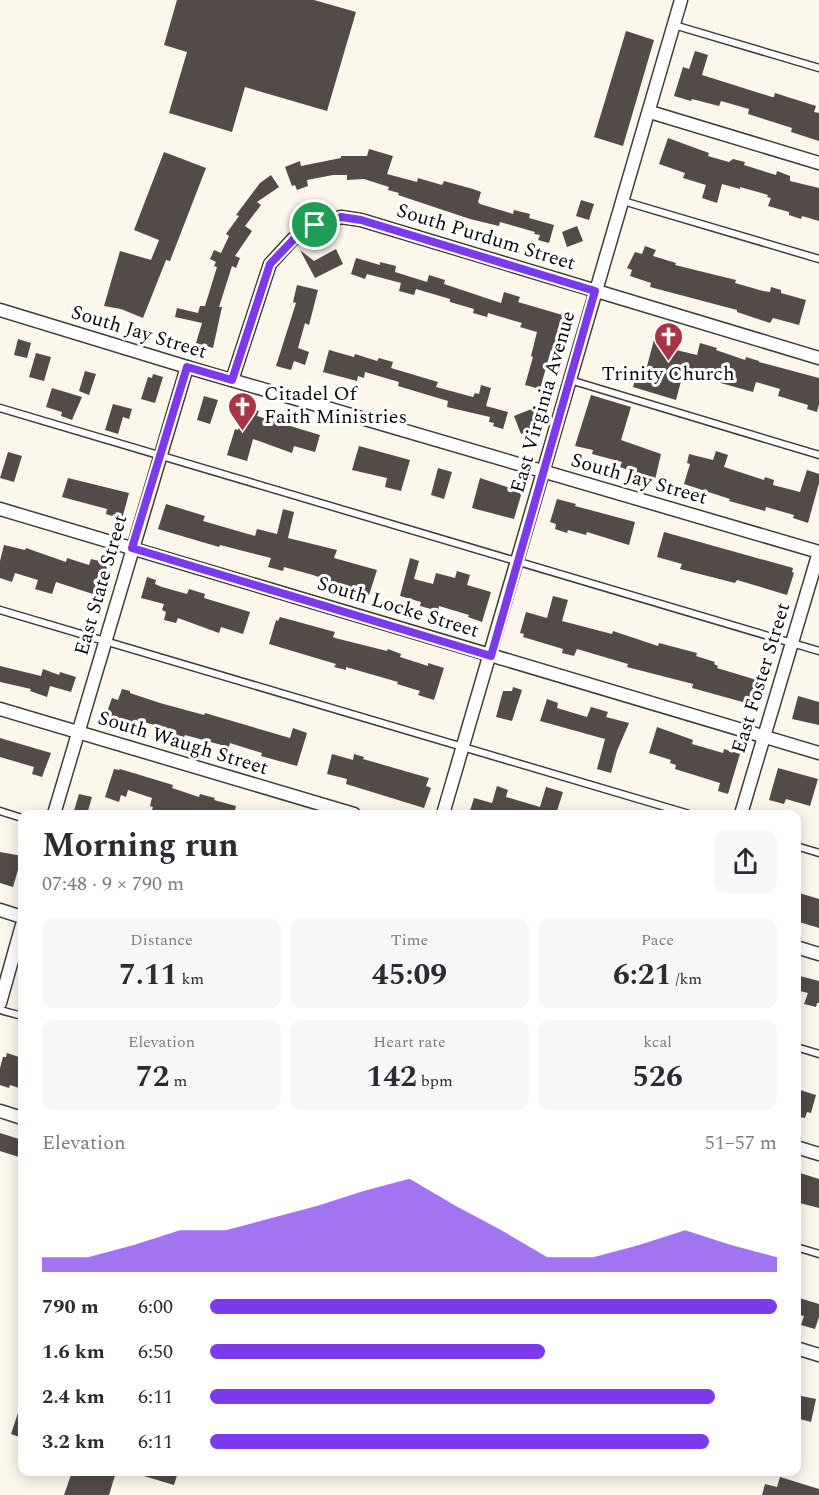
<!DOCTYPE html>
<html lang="en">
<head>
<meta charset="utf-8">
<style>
	:root { --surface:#fff; --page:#f7f7f7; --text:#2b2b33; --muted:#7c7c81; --accent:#7c3aed }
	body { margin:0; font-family:Spectral,serif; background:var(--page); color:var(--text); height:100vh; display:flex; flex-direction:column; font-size:22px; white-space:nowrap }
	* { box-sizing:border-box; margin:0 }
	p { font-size:20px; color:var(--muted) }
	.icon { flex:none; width:33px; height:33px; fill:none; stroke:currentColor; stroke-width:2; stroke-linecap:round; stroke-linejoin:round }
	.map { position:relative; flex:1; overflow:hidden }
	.details { position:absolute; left:18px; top:810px; width:783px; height:666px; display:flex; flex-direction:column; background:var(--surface); border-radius:12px; box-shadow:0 3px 15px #0003 }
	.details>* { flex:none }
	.pin { position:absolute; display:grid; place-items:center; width:51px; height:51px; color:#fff; margin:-26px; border:3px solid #fff; border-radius:50%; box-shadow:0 2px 6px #0007 }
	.round { display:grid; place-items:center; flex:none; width:63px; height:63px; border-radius:12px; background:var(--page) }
	.summary { display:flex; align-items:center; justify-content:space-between; height:102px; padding:0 24px }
	h1 { font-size:33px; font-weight:700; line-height:45px }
	.stats { display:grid; grid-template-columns:repeat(3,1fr); gap:9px; height:102px; padding:6px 24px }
	.stats div { display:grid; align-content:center; border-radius:12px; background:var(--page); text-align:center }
	.stats b { font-size:30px; font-weight:700 }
	.stats small { font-size:16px; font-weight:400 }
	.stats p { font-size:16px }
	.chart { height:168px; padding:12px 24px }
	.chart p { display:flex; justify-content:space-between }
	.chart svg { width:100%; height:108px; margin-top:6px; fill:var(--accent); opacity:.7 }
	ul { padding:0 24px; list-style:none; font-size:20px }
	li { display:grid; grid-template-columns:96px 72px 1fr; align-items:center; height:45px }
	li i { height:15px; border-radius:8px; background:var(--accent) }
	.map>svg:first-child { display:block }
	.building { fill:#524b48 }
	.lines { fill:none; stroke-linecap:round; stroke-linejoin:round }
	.lane-casing { stroke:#3e3e3e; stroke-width:9 }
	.street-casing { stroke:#3e3e3e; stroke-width:15 }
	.lane { stroke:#fff; stroke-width:6 }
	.street { stroke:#fff; stroke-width:12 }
	.route-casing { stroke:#fff; stroke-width:12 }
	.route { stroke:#7c3aed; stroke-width:8 }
	.labels { text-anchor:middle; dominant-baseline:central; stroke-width:6; stroke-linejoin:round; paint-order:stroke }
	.street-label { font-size:20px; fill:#0b0b0b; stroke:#fff }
	.poi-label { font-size:20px; fill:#0b0b0b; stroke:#fff }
</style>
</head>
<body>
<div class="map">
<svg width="819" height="1495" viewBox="0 0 819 1495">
	<rect width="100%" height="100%" fill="#fcf7eb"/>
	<!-- building -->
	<g class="building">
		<path d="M177 0H314L356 12 327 111 245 87 232 132 169 113 187 52 164 45Z"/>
		<path d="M626 31 654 40 623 146 594 137Z"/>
		<path d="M695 51 708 55 702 75 772 97H774L775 93 816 106 814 112 819 113V141L791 132 792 128 748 114 749 109 721 101 719 106 692 99 691 101 674 96 683 67 689 69Z"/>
		<path d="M668 138 709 153 708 156 729 162 733 159 745 162 744 165 776 175 777 171 790 176V181L819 188V221L802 216 801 219 789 215V212L768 206 771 198 767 197 768 195 740 187V189L722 184 717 203 702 198 706 185 683 178 685 173 659 164Z"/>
		<path d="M369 149 393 156 387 174 417 182 418 178 442 185 444 181 473 189 481 192 478 202 480 204 513 214 514 210 530 214 529 218 554 225 549 243 538 240 540 235 534 234 535 232 500 222 499 226 470 219 398 195 399 193 388 190 389 187 364 179 347 180V175H333L307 180 308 186 297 190 295 185 292 186 285 167 300 161 301 166 341 158V156H367Z"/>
		<path d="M164 152 206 168 170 261 166 260 143 318 121 309 104 306 120 251 151 260 159 240 134 230Z"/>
		<path d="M271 175 279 187 257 202 261 205 245 226 252 231 235 256 240 258 236 268 232 266 219 307H222L213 348 196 343 202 323 175 317 177 308 198 313 200 306H205L217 267 214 266 216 262 210 259 214 250 221 253 229 236 226 234 239 216 236 215 260 183Z"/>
		<path d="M581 200 594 204 589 220 576 216Z"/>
		<path d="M577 226 583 241 567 247 562 232Z"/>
		<path d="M645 246 656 250 653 256 676 263 675 265 736 280 735 283 763 291 770 292 771 287 781 290V293L806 300 799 325 773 318 770 323 737 312V310L650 287 651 283 630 276 632 270 627 268 635 252 642 254Z"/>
		<path d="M336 249 343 264 315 278 300 250 314 261Z"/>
		<path d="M356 258 380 265V262L396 266 395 272 427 282 429 275 445 280 444 284 501 303 504 292 520 297 518 302 566 316 556 352 551 350 540 389 525 385 533 357 531 356 537 332 520 327 522 323 488 313 487 317 473 313 474 309 450 302V299L416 289 414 295 399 291 401 283 367 274 365 279 351 274Z"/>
		<path d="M297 285 318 290 309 325 305 323 298 348 309 352 305 365 294 361 291 370 276 366 296 303 293 302Z"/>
		<path d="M655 336 674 341 672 349 697 355 700 343 717 348 716 350 745 360 746 357 759 361V362L819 378V404L817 412 807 409 808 405 778 396 780 389 756 382 753 392 717 382V379L684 370 676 400 633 387 636 377 639 378 642 368 646 370Z"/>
		<path d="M18 339 31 343 27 358 14 355Z"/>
		<path d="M329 350 354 357 355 354 377 361 379 358 393 362 391 368 438 382 436 387 473 397 475 393 479 394 481 385 491 388 486 406 508 412 503 429 493 426 494 423 489 422 490 417 447 407 448 401 398 386 399 382 365 372 364 378 358 376 357 381 323 372Z"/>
		<path d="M36 353 51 357 44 381 29 377Z"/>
		<path d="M85 371 96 374 89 395 79 391Z"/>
		<path d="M153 374 163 377 155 403 141 399 148 377 152 378Z"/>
		<path d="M52 388 82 397 72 420 61 416 62 412 46 407Z"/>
		<path d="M591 395 631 407 621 440 661 454 655 480 620 467 622 462 592 454 593 450 575 446Z"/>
		<path d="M204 396 218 400 210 424 197 420Z"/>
		<path d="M113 404 132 409 129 419 123 417 118 434 105 430Z"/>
		<path d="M245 407 259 411 257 416 320 435 315 452 294 446 292 453 253 439 247 461 227 455 235 429 238 430Z"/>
		<path d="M534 408 539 419 534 421 536 427 521 434 514 416Z"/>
		<path d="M359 446 410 460 401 491 385 487 387 478 352 470Z"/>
		<path d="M716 451 728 455 724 467 764 480 765 477 774 480 773 485 800 492 807 470 819 474V483L808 523 793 518 794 515 766 507 765 511 729 501 730 499 684 484 690 464 687 463 689 454 713 460Z"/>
		<path d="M8 452 22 456 14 482 0 478Z"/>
		<path d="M438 468 452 472 444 499 431 495Z"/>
		<path d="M68 478 129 493 122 519 106 514 107 509 62 497Z"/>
		<path d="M480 478 522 492 514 519 472 508Z"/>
		<path d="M557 499 576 504 575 506 635 522 629 545 587 532 586 535 568 530 567 533 555 529 556 524 550 522Z"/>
		<path d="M166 504 205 516 203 521 255 536 257 529 277 534 283 509 294 512 288 538 337 550 334 558 377 570 369 595 313 575 284 567 283 571 268 567 271 558 220 545 219 547 158 529Z"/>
		<path d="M664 532 793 568 792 572 794 573 787 595 737 580 735 583 680 569 682 564 657 557Z"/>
		<path d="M4 545 25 550 26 548 66 562 67 558 89 565 91 559 108 563 99 596 56 582 52 594 35 589 38 580 15 573 12 582 0 578V561Z"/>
		<path d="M410 558 419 561 414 579 433 584 436 573 455 578 457 571 470 575 467 585 491 592 482 622 468 617 469 615 439 606 438 611 420 606 421 602 400 596Z"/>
		<path d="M147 577 156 580 155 584 162 587 187 594 189 589 205 594 204 598 250 612 243 634 221 627 219 633 178 618 176 623 164 620 166 612 162 610 164 604 141 598Z"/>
		<path d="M553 596 568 600 562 621 612 634 613 631 658 646 659 643 697 653 696 656 715 662 714 664 718 666 717 668 760 681 754 702 751 701 750 704 692 688 693 684 627 667 628 664 577 649 574 656 562 653 563 649 523 637 524 634 520 633 526 612 547 618Z"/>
		<path d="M280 617 335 632 333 637 335 638 387 651 388 649 401 654 400 657 428 666V663L444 668 434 700 418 695 420 691 397 684 398 682 346 667V670L334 667 336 664 269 644 276 620 278 621Z"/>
		<path d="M0 666 41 676 43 669 59 675 60 672 76 677 71 692 50 686 47 697 30 691 31 689 0 682Z"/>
		<path d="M513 687 522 690 512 721 496 717 503 691H512Z"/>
		<path d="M122 689 130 691V693L160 703 204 715 205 713 290 738 293 728 307 733 297 766 261 756 262 753 230 743 229 747 185 735 184 737 170 733 171 730 144 722 141 725 111 716V713L107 712 112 698 118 700Z"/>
		<path d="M798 696 819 702V725L792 719Z"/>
		<path d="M547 699 558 703 557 708 587 717 591 707 608 712 606 717 629 723 617 751 611 773 597 769 605 739 540 721Z"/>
		<path d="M657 727 693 740 692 744 723 753 724 749 740 754 728 794 718 791 720 783 675 769 676 765 670 763 671 760 649 753Z"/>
		<path d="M0 738 51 753 42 777 32 774 34 767 0 757Z"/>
		<path d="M332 754 353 760 354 754 364 757 363 759 429 778 426 786 431 788 424 808 346 784 347 779 327 774Z"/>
		<path d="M778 768 818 779 810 806 786 799 784 804 769 800Z"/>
		<path d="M114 769 119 770 120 769 173 785 172 788 199 797 200 794 215 798 214 800 236 806 234 814H157L151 813 153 807 150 806 152 798 128 790 126 797 121 795 119 802 105 797Z"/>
		<path d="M497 786 508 790 506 797 540 807 546 787 563 792 556 814H469L474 798 492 803Z"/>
		<path d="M79 794 92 797 87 814H73Z"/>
		<path d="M0 852 22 856 13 887 0 883Z"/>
		<path d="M796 892 819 899V928L796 921Z"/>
		<path d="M796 975 819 981V1003H817L816 1007 804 1004 808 993 796 990Z"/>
		<path d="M7 1053 22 1058V1089L10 1085 9 1088 0 1085V1068L3 1057H6Z"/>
		<path d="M800 1090 816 1095 811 1113 807 1112 805 1118 796 1116V1101Z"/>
		<path d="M0 1133 22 1140V1158L0 1151Z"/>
		<path d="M800 1173 819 1179V1208L796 1202V1175L799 1176Z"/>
		<path d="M796 1297 819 1304V1317L815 1329 801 1325 804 1316 796 1314Z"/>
		<path d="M796 1395 816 1399 811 1422 796 1418Z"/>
		<path d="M20 1407H22V1438L11 1434Z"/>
		<path d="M72 1472H116L109 1495H64Z"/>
		<path d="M137 1472H178L174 1485 137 1474Z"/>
		<path d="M780 1477 819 1489V1495H762L765 1484 777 1487Z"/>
	</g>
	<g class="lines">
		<defs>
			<g id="lane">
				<path d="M674 25 819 68"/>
				<path d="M623 201 819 259"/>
				<path d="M570 380 819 455"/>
				<path d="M0 408 819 651"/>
				<path d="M0 610 689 814"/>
				<path d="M0 811 22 818"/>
				<path d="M796 846 819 853"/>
				<path d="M0 1010 22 1016"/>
				<path d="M796 1047 819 1054"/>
				<path d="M796 1247 819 1254"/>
			</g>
			<g id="street">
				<path d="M650 112 819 163"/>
				<path d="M0 310 187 367 819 552"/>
				<path d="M232 380 270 264 293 239 315 225 341 217 361 220 819 358"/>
				<path d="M0 509 819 753"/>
				<path d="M0 709 354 814"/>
				<path d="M54 814 187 367"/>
				<path d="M443 814C523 543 601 271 681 0"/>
				<path d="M741 814 819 552"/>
				<path d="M0 910 22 917"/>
				<path d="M796 947 819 954"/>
				<path d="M0 1003 22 925"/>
				<path d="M0 1111 22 1118"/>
				<path d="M796 1147 819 1154"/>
				<path d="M796 1348 819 1355"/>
			</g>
		</defs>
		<!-- lane casing -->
		<use href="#lane" class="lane-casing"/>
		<!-- street casing -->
		<use href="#street" class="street-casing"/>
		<!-- lane -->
		<use href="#lane" class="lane"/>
		<!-- street -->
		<use href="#street" class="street"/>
	</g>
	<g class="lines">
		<defs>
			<path id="route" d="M341 217 361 220 595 291 491 656 132 548 187 367 232 380 270 264 294 239 315 225Z"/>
		</defs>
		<!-- route casing -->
		<use href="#route" class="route-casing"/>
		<!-- route -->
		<use href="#route" class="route"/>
	</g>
	<!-- icons -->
	<defs>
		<symbol id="church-pin" viewBox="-11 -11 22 30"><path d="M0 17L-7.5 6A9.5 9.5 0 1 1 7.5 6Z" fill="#a83545" stroke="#fff"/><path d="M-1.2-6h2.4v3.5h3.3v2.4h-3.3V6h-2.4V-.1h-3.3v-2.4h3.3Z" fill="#fff"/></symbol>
	</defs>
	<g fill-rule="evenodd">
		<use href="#church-pin" x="652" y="320" width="33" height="45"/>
		<use href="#church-pin" x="226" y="390" width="33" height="45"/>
	</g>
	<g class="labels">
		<!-- street labels -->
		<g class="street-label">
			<text transform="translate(486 237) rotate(17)">South Purdum Street</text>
			<text transform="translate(139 332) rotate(17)">South Jay Street</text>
			<text transform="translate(543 402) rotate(-74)">East Virginia Avenue</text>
			<text transform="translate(639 479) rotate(16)">South Jay Street</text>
			<text transform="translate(101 585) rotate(-74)">East State Street</text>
			<text transform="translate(398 607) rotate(17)">South Locke Street</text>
			<text transform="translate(761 678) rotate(-73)">East Foster Street</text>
			<text transform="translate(183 743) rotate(17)">South Waugh Street</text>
		</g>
		<!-- poi labels -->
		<g class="poi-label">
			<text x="668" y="374">Trinity Church</text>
			<text x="264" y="394" text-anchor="start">Citadel Of<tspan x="264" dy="23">Faith Ministries</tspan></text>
		</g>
	</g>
</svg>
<div class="pin" style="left:315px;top:225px;background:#1e9e55"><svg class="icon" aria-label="arrive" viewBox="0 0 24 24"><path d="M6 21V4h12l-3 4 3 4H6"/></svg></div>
<section class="details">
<div class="summary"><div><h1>Morning run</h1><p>07:48 · 9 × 790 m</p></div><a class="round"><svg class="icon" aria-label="share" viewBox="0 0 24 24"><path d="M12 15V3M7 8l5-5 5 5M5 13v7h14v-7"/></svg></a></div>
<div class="stats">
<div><p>Distance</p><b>7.11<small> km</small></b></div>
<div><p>Time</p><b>45:09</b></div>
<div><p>Pace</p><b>6:21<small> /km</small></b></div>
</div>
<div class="stats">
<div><p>Elevation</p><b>72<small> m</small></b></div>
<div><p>Heart rate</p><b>142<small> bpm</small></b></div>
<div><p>kcal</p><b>526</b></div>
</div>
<div class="chart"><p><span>Elevation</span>51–57 m</p>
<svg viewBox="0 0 160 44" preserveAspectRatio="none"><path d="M0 44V38L10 38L20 33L30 27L40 27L50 22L60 17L70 11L80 6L90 17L100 27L110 38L120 38L130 33L140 27L150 33L160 38V44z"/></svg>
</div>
<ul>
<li><b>790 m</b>6:00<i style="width:100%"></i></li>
<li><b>1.6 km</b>6:50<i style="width:59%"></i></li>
<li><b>2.4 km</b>6:11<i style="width:89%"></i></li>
<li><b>3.2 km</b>6:11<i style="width:88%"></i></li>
</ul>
</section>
</div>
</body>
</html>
